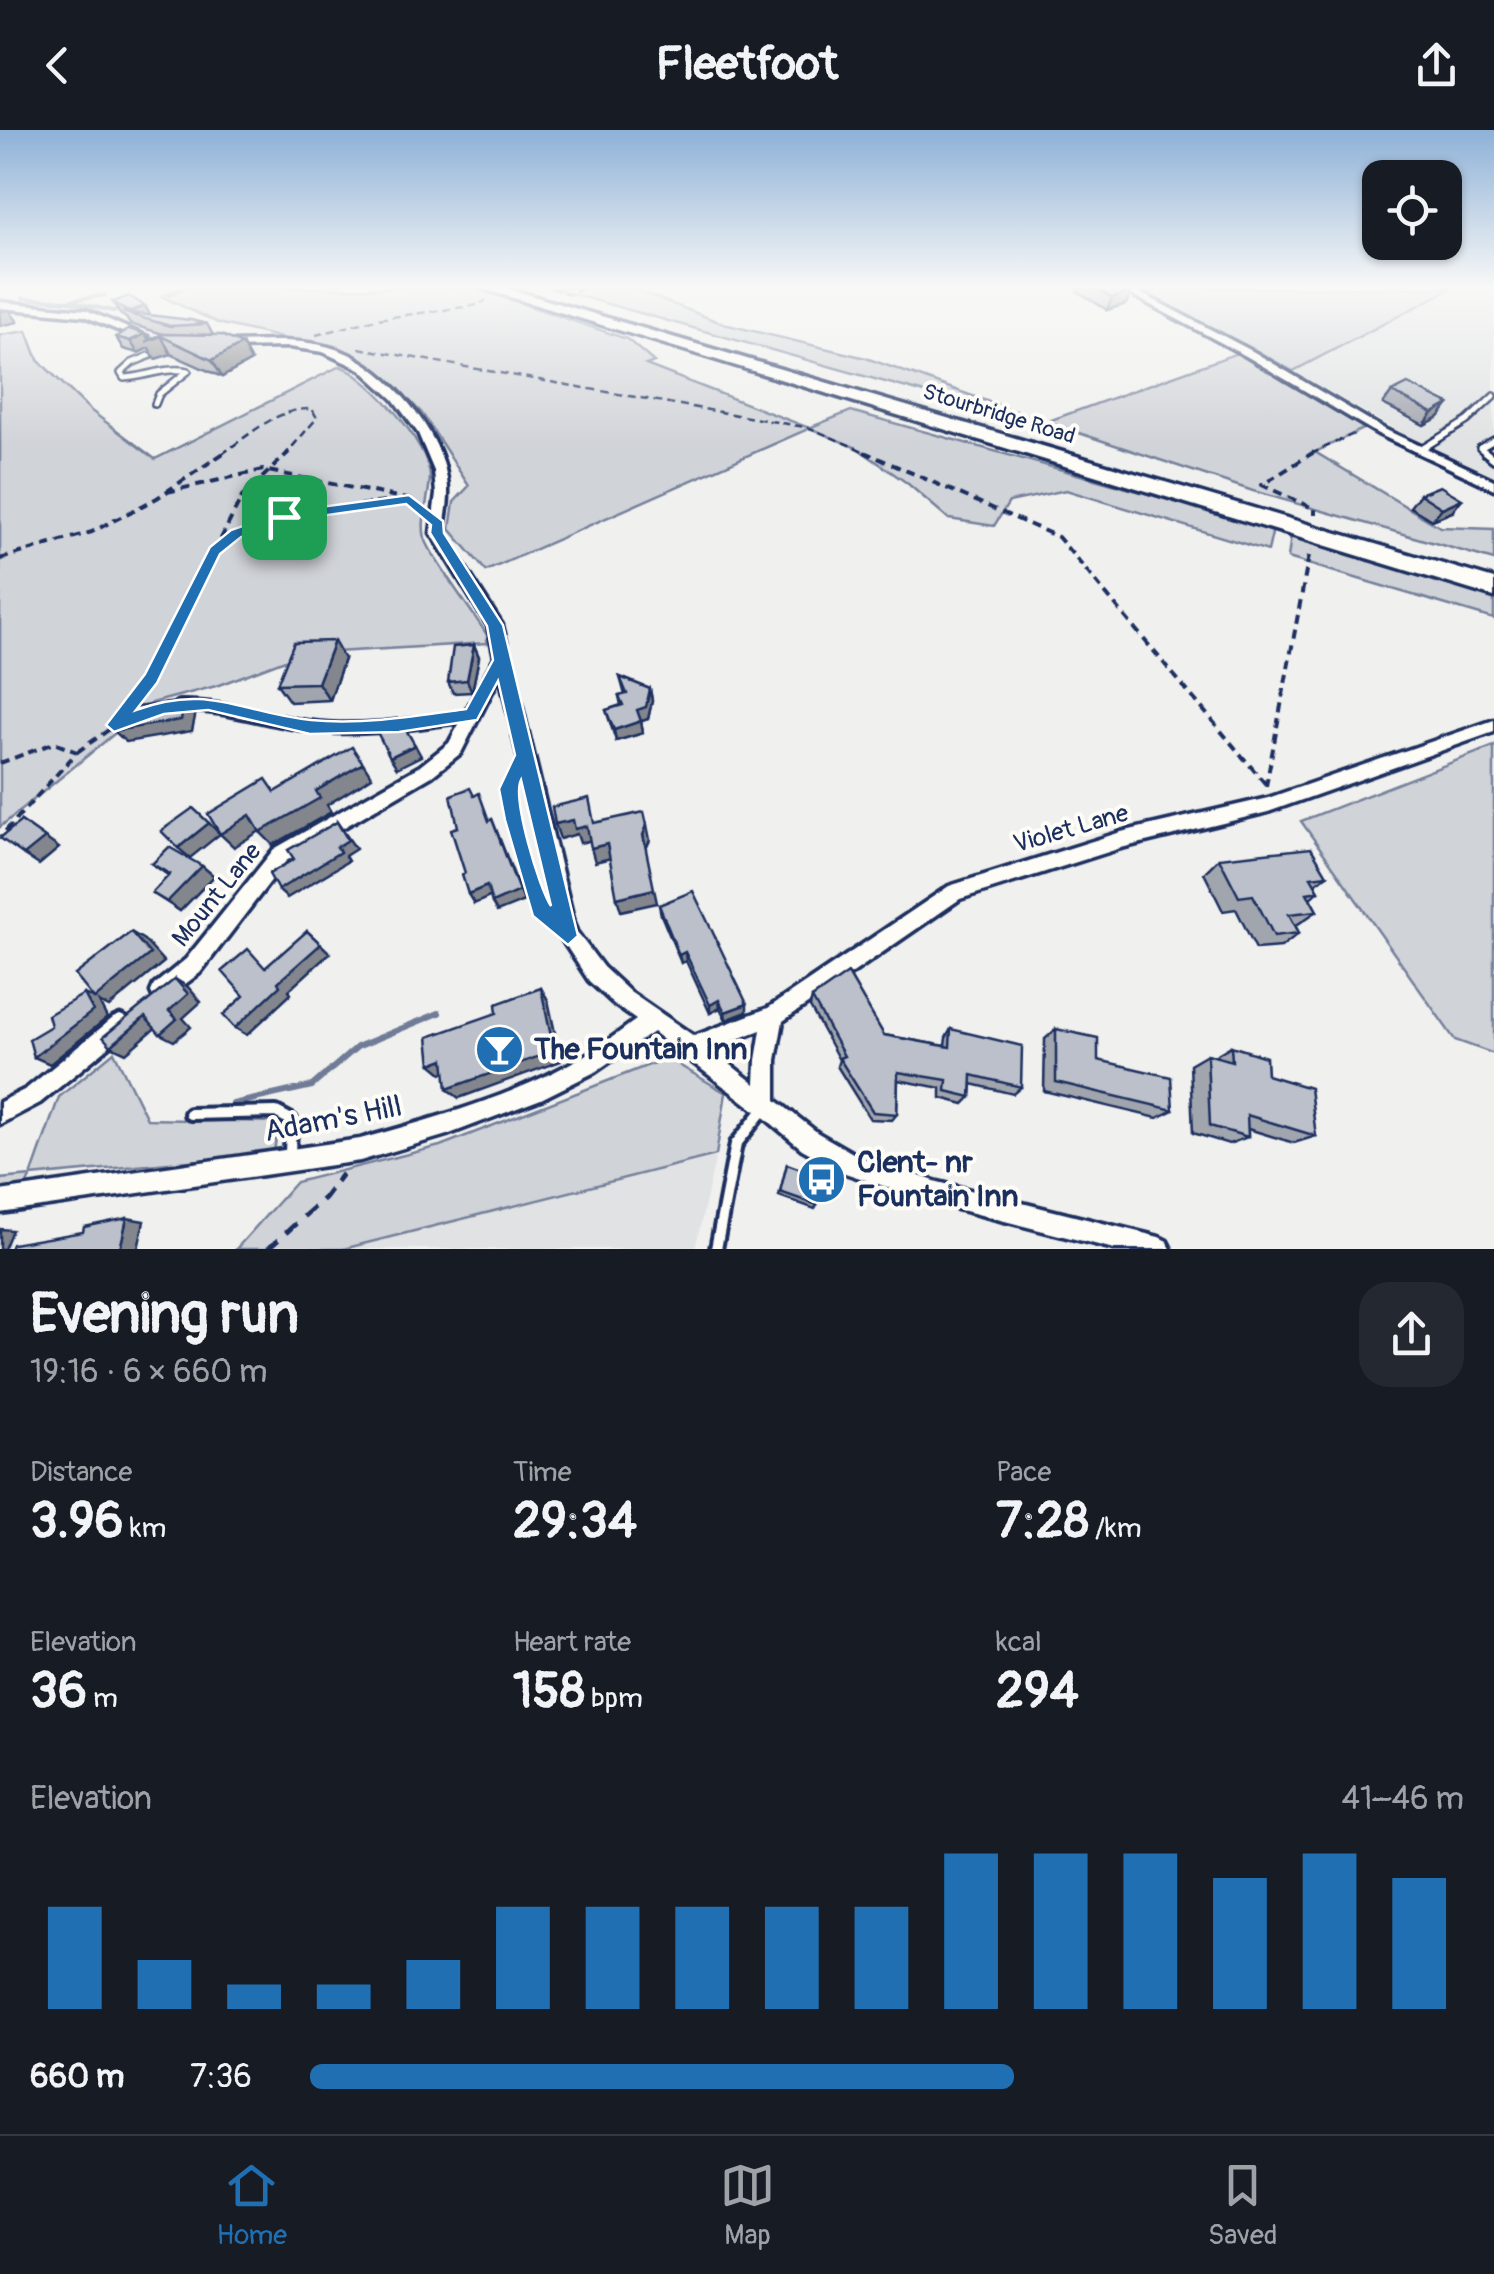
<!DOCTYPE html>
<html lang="en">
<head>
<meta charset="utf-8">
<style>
	:root { --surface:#171b24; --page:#242831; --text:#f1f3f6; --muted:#9ea1a6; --line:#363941; --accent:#1f6fb2 }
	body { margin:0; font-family:Pangolin,sans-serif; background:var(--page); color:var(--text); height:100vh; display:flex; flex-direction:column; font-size:38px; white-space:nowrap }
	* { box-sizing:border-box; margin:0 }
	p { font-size:32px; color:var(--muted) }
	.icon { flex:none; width:55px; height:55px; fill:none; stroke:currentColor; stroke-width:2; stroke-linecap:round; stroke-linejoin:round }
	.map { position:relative; height:1119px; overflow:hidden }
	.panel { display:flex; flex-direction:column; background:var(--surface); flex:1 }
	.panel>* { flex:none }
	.buttons { position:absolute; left:1362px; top:30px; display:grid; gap:20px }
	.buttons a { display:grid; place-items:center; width:100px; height:100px; border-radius:20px; background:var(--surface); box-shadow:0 2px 8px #0004; font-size:50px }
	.pin { position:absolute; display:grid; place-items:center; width:85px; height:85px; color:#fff; margin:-42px; border-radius:20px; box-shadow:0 5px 15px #0006 }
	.round { display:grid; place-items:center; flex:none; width:105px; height:105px; border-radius:30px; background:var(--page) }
	.head { display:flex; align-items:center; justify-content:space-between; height:170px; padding:0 30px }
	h1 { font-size:55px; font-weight:800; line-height:75px }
	.metrics { display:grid; grid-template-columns:repeat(3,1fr); gap:15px; height:170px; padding:10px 30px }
	.metrics div { display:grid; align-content:center }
	.metrics b { font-size:50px; font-weight:800 }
	.metrics small { font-size:28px; font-weight:400 }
	.metrics p { font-size:28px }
	.chart { height:280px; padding:20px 30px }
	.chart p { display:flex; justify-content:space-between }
	.chart svg { width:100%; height:180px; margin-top:10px; stroke:var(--accent); stroke-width:6 }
	ul { padding:0 30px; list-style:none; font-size:32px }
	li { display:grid; grid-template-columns:160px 120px 1fr; align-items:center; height:75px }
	li i { height:25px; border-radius:12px; background:var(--accent) }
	header { display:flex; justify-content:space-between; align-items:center; height:130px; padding:0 30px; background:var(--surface); font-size:45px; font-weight:800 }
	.dock { display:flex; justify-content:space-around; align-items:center; height:140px; border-top:2px solid var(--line); background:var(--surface); font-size:28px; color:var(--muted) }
	.dock a { display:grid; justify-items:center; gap:5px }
	.dock .on { color:var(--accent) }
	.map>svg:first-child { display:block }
	.built { fill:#e0e2e3 }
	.green { fill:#d0d3d8; stroke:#76819b; stroke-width:2.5 }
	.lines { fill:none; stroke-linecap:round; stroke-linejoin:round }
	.stream-far1 { stroke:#6f7b97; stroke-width:4 }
	.stream { stroke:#6f7b97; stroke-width:6 }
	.lane-far3-casing { stroke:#1b2f5e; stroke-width:10 }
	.lane-far2-casing { stroke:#1b2f5e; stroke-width:12 }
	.lane-far1-casing { stroke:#1b2f5e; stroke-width:16 }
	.lane-casing { stroke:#1b2f5e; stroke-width:18 }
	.street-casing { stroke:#1b2f5e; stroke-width:7 }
	.highway-casing { stroke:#1b2f5e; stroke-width:7 }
	.path-far2 { stroke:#1b2f5e; stroke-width:2.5; stroke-dasharray:8 5; stroke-linecap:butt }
	.path-far1 { stroke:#1b2f5e; stroke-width:4; stroke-dasharray:9 6; stroke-linecap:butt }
	.path { stroke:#1b2f5e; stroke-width:5; stroke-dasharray:14 10; stroke-linecap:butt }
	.lane-far3 { stroke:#fdfcf7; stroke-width:5 }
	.lane-far2 { stroke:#fdfcf7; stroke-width:6 }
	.lane-far1 { stroke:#fdfcf7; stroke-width:9 }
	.lane { stroke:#fdfcf7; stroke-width:10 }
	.street { fill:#fdfcf7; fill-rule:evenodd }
	.highway { fill:#fdfcf7; fill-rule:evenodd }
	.wall { fill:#a1a5ae; stroke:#1b2f5e; stroke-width:2.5 }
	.shaded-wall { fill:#83868d; stroke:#1b2f5e; stroke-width:2.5 }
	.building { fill:#bbc0ca; stroke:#1b2f5e; stroke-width:2.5 }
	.route { fill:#1f6fb2; stroke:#fff; stroke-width:2.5; fill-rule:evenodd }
	.labels { text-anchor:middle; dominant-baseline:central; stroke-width:8; stroke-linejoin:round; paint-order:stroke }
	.far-street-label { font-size:22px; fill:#1b2f5e; stroke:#fdfcf7 }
	.street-label { font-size:25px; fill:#1b2f5e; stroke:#fdfcf7 }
	.near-poi-label { font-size:30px; font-weight:bold; fill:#1b2f5e; stroke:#fdfcf7; text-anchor:start }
	.near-street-label { font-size:30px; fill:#1b2f5e; stroke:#fdfcf7 }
</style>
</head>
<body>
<header><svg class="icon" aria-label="back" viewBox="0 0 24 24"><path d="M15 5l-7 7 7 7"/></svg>Fleetfoot<svg class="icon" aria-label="share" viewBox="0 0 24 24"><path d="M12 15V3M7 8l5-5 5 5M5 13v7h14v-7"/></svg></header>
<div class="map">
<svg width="1494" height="1119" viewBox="0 0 1494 1119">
	<rect width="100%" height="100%" fill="#f0f0ee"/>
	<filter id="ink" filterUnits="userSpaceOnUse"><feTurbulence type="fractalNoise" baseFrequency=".01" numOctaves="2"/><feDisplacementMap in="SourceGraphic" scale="20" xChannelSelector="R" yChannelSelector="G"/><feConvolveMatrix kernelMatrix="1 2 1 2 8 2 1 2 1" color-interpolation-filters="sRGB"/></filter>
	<g filter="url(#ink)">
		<!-- built -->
		<g class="built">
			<path d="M1452 158H1494V348L1417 312 1293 241Z"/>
			<path d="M716 1025 695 1119H343L479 1083Z"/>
		</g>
		<!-- green -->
		<g class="green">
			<path d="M181 158H475L627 209 654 232 646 235 809 298 851 281 1273 399 1268 421 1066 360 1009 372 994 396 949 389 907 353 857 318 810 298 486 441 450 399 454 372 469 356 422 283 385 247 351 224 218 193 161 166Z"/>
			<path d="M551 158H632L724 194 866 228 1046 292 1237 223 1365 298 1315 322 1440 397 1494 399V430L1253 361 1046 292 1003 285Z"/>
			<path d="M1161 158H1452L1293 241 1148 164Z"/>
			<path d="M27 201 38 230 90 280 155 329 340 236C370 247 429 314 430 346 430 365 420 390 425 408 430 426 475 485 487 505V513L301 524 216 556 152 573 0 697V205Z"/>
			<path d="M1291 405 1494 468V489L1288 428Z"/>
			<path d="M1494 616V924L1455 910 1301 691Z"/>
			<path d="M114 922 147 989 278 992 274 1023 31 1046 24 1060 0 1063V1049L31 1046 59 967Z"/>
			<path d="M667 928 726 963 716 1025 343 1119H236L296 1052 440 1016Z"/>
		</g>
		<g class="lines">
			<!-- stream-far1 -->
			<g class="stream-far1">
				<path d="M169 165 185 158"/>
				<path d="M23 168 69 171 113 181 123 179"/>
				<path d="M72 170 105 165"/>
			</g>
			<!-- stream -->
			<path class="stream" d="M233 974 312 956 357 917 439 883"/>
			<defs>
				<g id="lane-far3">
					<path d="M155 274 159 264 188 241C166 236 146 247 124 248L121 243 132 233 161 221"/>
					<path d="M1420 320 1467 291 1494 266"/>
					<path d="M1488 324 1480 318 1494 310"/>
				</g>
				<path id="lane-far2" d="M1485 322 1494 329"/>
				<path id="lane-far1" d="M179 576C224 575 265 590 309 596 363 603 418 593 472 586"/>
				<g id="lane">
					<path d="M190 984 276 982 291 990 290 1026"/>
					<path d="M716 1119 736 1014 763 980"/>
				</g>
				<g id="street">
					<path d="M1119 158H1131L1254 222 1386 300 1494 350V359L1378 304 1246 226Z"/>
					<path d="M0 172 86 180 148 207 139 209 84 186 0 178Z"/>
					<path d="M276 211C299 211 322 213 344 222 388 240 441 301 447 349 450 367 446 385 443 403L502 495 576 801 603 837 630 862 694 906 768 878 949 756 1121 702 1268 668 1494 590V602L1268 682 1121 718 960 769 783 891 776 930V970L818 1003 858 1026 938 1052 1159 1107 1167 1111 1171 1119H1114L938 1074 845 1043 802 1019 765 988 758 985 756 981 653 902 595 942 541 969 447 1005 360 1031 0 1083V1061L360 1009C436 988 516 966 585 925 603 915 619 902 636 890L616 876 589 851 559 805 500 546 461 623 432 646 286 731 200 843 161 872 154 869 151 862 154 855 186 829 274 719 420 636 449 613 495 527 488 496 431 403 436 364 434 341 418 303 393 269 360 239 323 222 289 217 225 218 220 215 225 212ZM761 900 756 930 755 954 711 919Z"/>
					<path d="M120 885 127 888 130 895 127 902 40 973 0 994V972L26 959 113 888Z"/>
				</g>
				<path id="highway" d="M481 158H506L1494 449V467Z"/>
			</defs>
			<!-- lane-far3 casing -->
			<use href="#lane-far3" class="lane-far3-casing"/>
			<!-- lane-far2 casing -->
			<use href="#lane-far2" class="lane-far2-casing"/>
			<!-- lane-far1 casing -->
			<use href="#lane-far1" class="lane-far1-casing"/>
			<!-- lane casing -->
			<use href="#lane" class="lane-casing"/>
			<!-- street casing -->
			<use href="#street" class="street-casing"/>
			<!-- highway casing -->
			<use href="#highway" class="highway-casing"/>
			<!-- path-far2 -->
			<g class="path-far2">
				<path d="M551 158 571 165 583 158"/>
				<path d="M316 205 377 189 479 175 486 170"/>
				<path d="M359 218 810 298 870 324"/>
				<path d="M222 324C248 306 278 277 312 279L317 288 286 324"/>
				<path d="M1311 324 1358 302"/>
			</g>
			<!-- path-far1 -->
			<g class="path-far1">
				<path d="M864 322 1058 407 1268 657"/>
				<path d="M1314 322 1262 355 1315 379V385"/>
				<path d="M167 362 263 340 412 370 423 381"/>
				<path d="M218 418C274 381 339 378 404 370"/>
				<path d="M0 429 92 402 157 368 225 322"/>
				<path d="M127 580 160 529 242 367 289 322"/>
				<path d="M77 622 117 594"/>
				<path d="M0 633 54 613 77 622 0 707"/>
				<path d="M513 648 507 659 526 737 542 782"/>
				<path d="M1266 656 1310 420"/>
			</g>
			<!-- path -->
			<path class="path" d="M268 1119 324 1068 342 1044"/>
			<!-- lane-far3 -->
			<use href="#lane-far3" class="lane-far3"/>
			<!-- lane-far2 -->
			<use href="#lane-far2" class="lane-far2"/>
			<!-- lane-far1 -->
			<use href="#lane-far1" class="lane-far1"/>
			<!-- lane -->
			<use href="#lane" class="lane"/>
			<!-- street -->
			<use href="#street" class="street"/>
			<!-- highway -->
			<use href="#highway" class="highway"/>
		</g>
		<!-- wall -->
		<g class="wall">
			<path d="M1078 158H1123L1131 162 1126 174 1107 180 1077 161Z"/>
			<path d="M113 172 150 185 207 194 213 205 251 231 222 247 171 224 155 229 149 218 138 223 123 219 116 207 149 210 163 204 130 194 126 188 120 184Z"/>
			<path d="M1392 262 1449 274 1439 287 1424 295 1383 274Z"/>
			<path d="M1420 364 1452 382 1432 390 1410 377Z"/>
			<path d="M474 515 479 527 472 562 453 563 448 552Z"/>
			<path d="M344 529 330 570 290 572 277 554Z"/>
			<path d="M620 547 650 559 652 571 648 589 641 591 643 603 616 611 606 580 621 575 619 566 625 565Z"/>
			<path d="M1219 728 1327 745 1315 754 1319 761 1310 768 1317 781 1298 794 1295 795 1299 803 1281 817 1256 819 1236 779 1223 781 1204 743Z"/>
			<path d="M152 734 202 736 214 746 180 781 152 763 169 746Z"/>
			<path d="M659 775 747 882 726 890 720 878 710 883 686 831 681 833 661 785Z"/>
			<path d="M812 868 884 905 945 916 946 908 951 899 1021 957 1013 964 972 954 971 967 964 974 941 968V958L898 950 897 984 892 990 870 989 837 936 839 930 810 877Z"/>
			<path d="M1056 899 1098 930 1173 980 1157 988 1044 961 1045 909Z"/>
			<path d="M1231 916 1267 945 1316 1006 1294 1013 1248 999V1007L1229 1014 1193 1003 1190 934 1207 924 1214 926Z"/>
			<path d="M787 1034 817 1075 815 1079 779 1066Z"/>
		</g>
		<!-- shaded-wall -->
		<g class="shaded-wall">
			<path d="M1131 162 1126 174 1107 180 1112 168Z"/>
			<path d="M145 176 152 188 128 182Z"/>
			<path d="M9 180 18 192 0 196V182Z"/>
			<path d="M145 204 149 210 161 206 171 224 155 229 149 218 138 223 130 211Z"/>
			<path d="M242 214 251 231 222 247 212 230Z"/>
			<path d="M1449 274 1439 287 1424 295 1433 283Z"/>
			<path d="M1462 369 1452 382 1432 390 1442 378Z"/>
			<path d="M334 511 344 529 330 570 318 553Z"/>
			<path d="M474 515 479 527 472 562 467 550Z"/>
			<path d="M650 559 652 571 648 589 639 592 637 580Z"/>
			<path d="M185 571 196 582 192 601 126 612 114 601Z"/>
			<path d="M641 591 643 603 616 611 614 600Z"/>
			<path d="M415 615 421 626 397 638 390 627Z"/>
			<path d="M363 633 372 647 327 675 331 682 273 715 260 702 316 661Z"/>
			<path d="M250 685 263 699 234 717 220 704Z"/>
			<path d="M492 689 524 771 497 782 492 773Z"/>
			<path d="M573 690 587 696 592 710 580 713 577 704 560 709 555 694Z"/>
			<path d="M21 691 59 718 39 735 24 725Z"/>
			<path d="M337 692 356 719 345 726 348 731 287 768 278 760 337 717Z"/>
			<path d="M209 693 220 704 190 728 178 718Z"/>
			<path d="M647 695 650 710 646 719 643 705Z"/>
			<path d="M607 714 611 728 595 732 591 718Z"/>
			<path d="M202 736 214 746 180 781 167 772Z"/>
			<path d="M487 756 492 766 474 774 468 764Z"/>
			<path d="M654 759 657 773 621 781 617 768Z"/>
			<path d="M307 801 330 823 289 860 291 864 247 905 235 898 278 852Z"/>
			<path d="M131 802 144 810 164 832 109 877 99 872 107 888 50 934 34 927 84 864 95 869Z"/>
			<path d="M685 822 686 831 681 833 679 825Z"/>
			<path d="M175 849 188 857 201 872 183 888 191 897 174 911 160 904 169 881Z"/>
			<path d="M541 858 548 870 561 931 459 968 447 959Z"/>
			<path d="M719 870 720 878 710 883V875Z"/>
			<path d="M747 874V882L726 890 725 882Z"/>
			<path d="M145 887 159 895 126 923 111 916Z"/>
			<path d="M444 929 455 939 442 943 431 934Z"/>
			<path d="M127 1088 144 1091 138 1119H120Z"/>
			<path d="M0 1099 12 1100 4 1119H0Z"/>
		</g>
		<!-- building -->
		<g class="building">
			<path d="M1095 158H1123L1131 162 1112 168Z"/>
			<path d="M129 166 145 176 128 182 113 172Z"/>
			<path d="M122 182 191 190 207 194 170 196Z"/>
			<path d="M129 199 145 204 130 211 116 207Z"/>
			<path d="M163 204 222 205 242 214 212 230 161 206 145 212Z"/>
			<path d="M1408 254 1449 274 1433 283 1392 262Z"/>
			<path d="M1440 356 1462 369 1442 378 1420 364Z"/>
			<path d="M334 511 318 553 277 554 294 512Z"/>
			<path d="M474 515 467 550 448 552 453 517Z"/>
			<path d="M620 547 650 559 646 577 637 580 641 591 614 600 606 580 623 575 619 566 627 564Z"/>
			<path d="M185 571 181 590 114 601 121 579Z"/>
			<path d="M401 591 415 615 390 627 377 602Z"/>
			<path d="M352 617 363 633 316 661 320 668 260 702 250 685 220 704 208 684 266 649 275 662Z"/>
			<path d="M470 658 474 666 479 663 489 691 492 689 519 761 492 773 487 756 468 764 462 745 465 743 451 699 458 697 451 665Z"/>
			<path d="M589 668 594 693 644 682 647 695 643 705 654 759 617 768 607 714 591 718 587 696 575 699 573 690 555 694 552 677Z"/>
			<path d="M193 678 209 693 178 718 161 701Z"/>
			<path d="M21 691 45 708 24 725 0 708Z"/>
			<path d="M337 692 348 710 337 717 340 722 278 760 269 744 294 729 288 720Z"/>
			<path d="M169 717 202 736 167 772 152 763 170 744 152 734Z"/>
			<path d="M1311 718 1327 745 1311 747 1319 761 1307 763 1317 781 1289 784 1299 803 1274 806 1253 765 1239 767 1219 728Z"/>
			<path d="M693 761 747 874 725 882 719 870 710 875 685 822 679 825 659 775Z"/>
			<path d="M307 801 321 814 278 852 280 856 235 898 223 885 244 866 222 841 248 819 265 838Z"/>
			<path d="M131 802 150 824 94 869 75 845Z"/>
			<path d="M848 843 884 905 950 917 951 899 1022 916 1021 957 972 945 971 967 946 961 947 950 898 942 897 984 873 982 839 928 844 926 812 868Z"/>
			<path d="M175 849 188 864 169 881 177 889 160 904 145 887 111 916 103 907Z"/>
			<path d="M541 858 554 921 447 959 444 929 431 934 428 907 497 883 496 874Z"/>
			<path d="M84 864 93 881 34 927 29 909 51 896 48 885Z"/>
			<path d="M1056 899 1098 908V930L1171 947 1173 980 1056 952Z"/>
			<path d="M1231 916 1266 927 1267 945 1310 958 1316 1006 1247 985 1248 1007 1210 996 1207 924 1232 931Z"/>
			<path d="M787 1034 823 1047 817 1075 780 1062Z"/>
			<path d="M127 1088 120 1119H10L12 1114 83 1102 84 1097Z"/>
		</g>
	</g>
	<!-- sky -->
	<linearGradient id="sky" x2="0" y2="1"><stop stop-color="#8eb1d7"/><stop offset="0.5" stop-color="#f8f8f7"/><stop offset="1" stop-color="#f8f8f7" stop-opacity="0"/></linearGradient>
	<rect width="1494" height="314" fill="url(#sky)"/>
	<!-- route -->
	<path class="route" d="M409 365 443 391 444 403 503 495 578 806 568 815 533 786 505 690 499 659 515 625 498 551 477 590 399 602 310 604 208 580 164 584 114 602 106 595 145 544 210 417 231 400 284 382ZM406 374 431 395 430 403 487 496 493 530 466 579C416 586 362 595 311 590 241 583 210 553 136 580L157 553 220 424 241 407 285 391ZM521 650 551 776C539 758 512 668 521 650Z"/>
	<!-- icons -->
	<defs>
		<symbol id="bar-disc" viewBox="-11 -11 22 22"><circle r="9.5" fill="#1f6fb2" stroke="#fdfcf7"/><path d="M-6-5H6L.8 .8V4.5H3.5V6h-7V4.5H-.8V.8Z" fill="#fff"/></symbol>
		<symbol id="bus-disc" viewBox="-11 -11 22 22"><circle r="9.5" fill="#1f6fb2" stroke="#fdfcf7"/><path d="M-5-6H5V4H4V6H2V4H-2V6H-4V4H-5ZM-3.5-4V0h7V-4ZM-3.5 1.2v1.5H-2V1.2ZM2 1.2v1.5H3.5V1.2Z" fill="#fff"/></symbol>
	</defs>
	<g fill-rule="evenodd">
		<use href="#bar-disc" x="472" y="892" width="55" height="55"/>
		<use href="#bus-disc" x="794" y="1022" width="55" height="55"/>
	</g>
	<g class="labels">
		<!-- far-street labels -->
		<g class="far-street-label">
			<text transform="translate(999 284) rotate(17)">Stourbridge Road</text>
		</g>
		<!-- street labels -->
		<g class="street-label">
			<text transform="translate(1071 699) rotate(-16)">Violet Lane</text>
			<text transform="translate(217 765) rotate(-51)">Mount Lane</text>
		</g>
		<!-- near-poi labels -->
		<g class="near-poi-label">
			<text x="534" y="919">The Fountain Inn</text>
			<text x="857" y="1032">Clent- nr<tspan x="857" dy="34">Fountain Inn</tspan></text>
		</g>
		<!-- near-street labels -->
		<g class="near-street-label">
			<text transform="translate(333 989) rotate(-11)">Adam's Hill</text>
		</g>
	</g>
</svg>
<div class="buttons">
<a><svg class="icon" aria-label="locate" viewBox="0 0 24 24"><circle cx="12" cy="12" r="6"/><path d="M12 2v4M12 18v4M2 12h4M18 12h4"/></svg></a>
</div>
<div class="pin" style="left:284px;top:387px;background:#1e9e55"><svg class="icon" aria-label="arrive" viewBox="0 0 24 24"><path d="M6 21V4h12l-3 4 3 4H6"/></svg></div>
</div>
<section class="panel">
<div class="head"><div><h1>Evening run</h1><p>19:16 · 6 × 660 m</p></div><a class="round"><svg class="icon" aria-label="share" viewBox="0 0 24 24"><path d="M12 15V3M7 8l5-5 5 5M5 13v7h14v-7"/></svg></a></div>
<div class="metrics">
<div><p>Distance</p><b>3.96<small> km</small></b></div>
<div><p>Time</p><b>29:34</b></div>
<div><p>Pace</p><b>7:28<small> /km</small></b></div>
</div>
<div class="metrics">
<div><p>Elevation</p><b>36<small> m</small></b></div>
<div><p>Heart rate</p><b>158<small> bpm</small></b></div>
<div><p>kcal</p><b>294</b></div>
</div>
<div class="chart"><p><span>Elevation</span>41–46 m</p>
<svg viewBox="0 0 160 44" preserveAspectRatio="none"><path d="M5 44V19M15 44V32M25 44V38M35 44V38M45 44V32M55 44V19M65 44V19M75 44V19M85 44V19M95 44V19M105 44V6M115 44V6M125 44V6M135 44V12M145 44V6M155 44V12"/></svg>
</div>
<ul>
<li><b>660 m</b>7:36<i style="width:61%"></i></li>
</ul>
</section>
<nav class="dock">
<a class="on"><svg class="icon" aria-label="home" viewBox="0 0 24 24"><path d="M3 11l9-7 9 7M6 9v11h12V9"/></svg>Home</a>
<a><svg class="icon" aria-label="map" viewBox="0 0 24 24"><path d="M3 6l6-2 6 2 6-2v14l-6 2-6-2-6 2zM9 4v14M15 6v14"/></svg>Map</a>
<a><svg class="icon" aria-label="saved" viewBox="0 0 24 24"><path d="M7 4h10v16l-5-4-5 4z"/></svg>Saved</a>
</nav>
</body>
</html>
